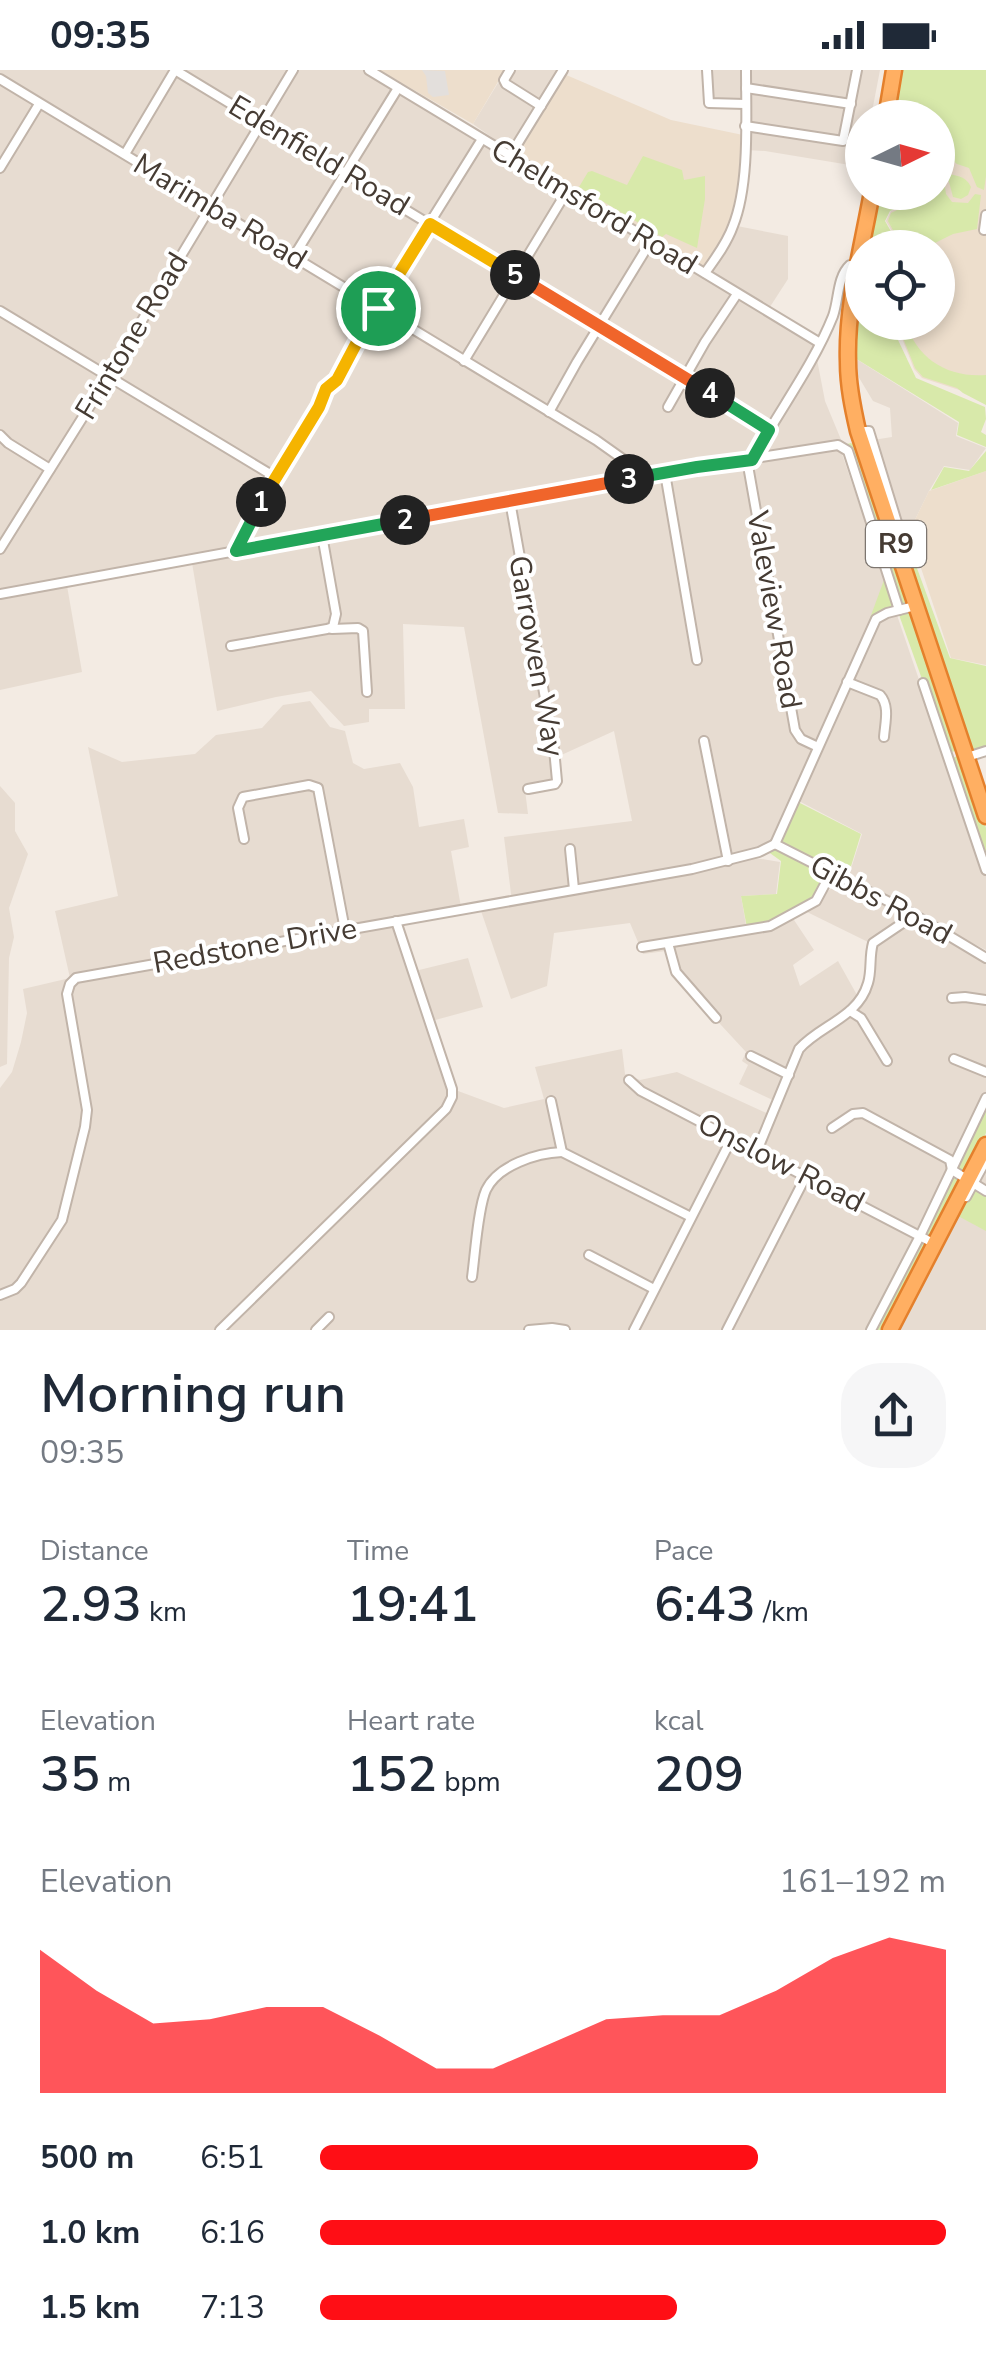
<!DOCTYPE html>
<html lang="en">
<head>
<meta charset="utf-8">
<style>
	:root { --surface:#fff; --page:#f6f6f7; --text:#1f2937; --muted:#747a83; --accent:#ff0e15 }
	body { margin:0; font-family:"Nunito Sans",sans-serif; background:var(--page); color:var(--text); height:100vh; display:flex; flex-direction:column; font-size:38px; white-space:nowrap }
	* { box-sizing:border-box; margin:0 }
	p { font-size:32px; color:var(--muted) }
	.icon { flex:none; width:55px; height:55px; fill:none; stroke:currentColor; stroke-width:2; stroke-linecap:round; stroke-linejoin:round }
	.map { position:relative; height:1260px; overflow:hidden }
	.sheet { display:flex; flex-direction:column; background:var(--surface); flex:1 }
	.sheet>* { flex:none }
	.needle { width:65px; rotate:85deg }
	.fabs { position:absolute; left:845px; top:30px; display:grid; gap:20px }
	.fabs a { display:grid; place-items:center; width:110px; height:110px; border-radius:50%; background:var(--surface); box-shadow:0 5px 15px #0003; font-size:50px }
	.pin { position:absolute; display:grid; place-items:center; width:85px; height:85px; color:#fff; margin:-42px; border:5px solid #fff; border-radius:50%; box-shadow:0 2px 10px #0007 }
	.km { position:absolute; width:50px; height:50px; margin:-25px; border-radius:50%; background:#222; color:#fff; font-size:28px; line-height:50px; text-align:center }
	.round { display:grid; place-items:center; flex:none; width:105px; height:105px; border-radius:40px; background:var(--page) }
	.summary { display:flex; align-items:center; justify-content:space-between; height:170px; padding:0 40px }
	h1 { font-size:55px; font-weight:600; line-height:75px }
	.stats { display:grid; grid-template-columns:repeat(3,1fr); gap:15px; height:170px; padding:10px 40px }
	.stats div { display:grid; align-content:center }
	.stats b { font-size:50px; font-weight:600 }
	.stats small { font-size:28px; font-weight:400 }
	.stats p { font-size:28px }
	.chart { height:280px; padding:20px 40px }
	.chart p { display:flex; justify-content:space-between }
	.chart svg { width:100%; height:180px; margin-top:10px; fill:var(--accent); opacity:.7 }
	ul { padding:0 40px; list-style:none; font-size:32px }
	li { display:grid; grid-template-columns:160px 120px 1fr; align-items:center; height:75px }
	li i { height:25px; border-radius:12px; background:var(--accent) }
	.status { display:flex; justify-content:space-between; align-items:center; height:70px; padding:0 50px; background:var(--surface); direction:ltr }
	.status svg { height:28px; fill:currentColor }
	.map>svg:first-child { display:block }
	.residential { fill:#e7dcd1 }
	.education { fill:#eddecc }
	.green { fill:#d8e9aa }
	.parking { fill:#e3dfdc }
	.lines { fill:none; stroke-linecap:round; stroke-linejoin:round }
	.minor-casing { stroke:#c1b4a9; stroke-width:12 }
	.highway-casing { stroke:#e4802c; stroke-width:19 }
	.minor { stroke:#fff; stroke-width:8 }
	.highway { stroke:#ffaf62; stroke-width:14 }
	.split-1-casing { stroke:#fff; stroke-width:20 }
	.split-2-casing { stroke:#fff; stroke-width:20 }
	.split-3-casing { stroke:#fff; stroke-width:20 }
	.split-4-casing { stroke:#fff; stroke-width:20 }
	.split-5-casing { stroke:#fff; stroke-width:20 }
	.split-6-casing { stroke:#fff; stroke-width:20 }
	.split-1 { stroke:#f5b400; stroke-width:12 }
	.split-2 { stroke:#22a559; stroke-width:12 }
	.split-3 { stroke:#f0652b; stroke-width:12 }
	.split-4 { stroke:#22a559; stroke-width:12 }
	.split-5 { stroke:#f0652b; stroke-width:12 }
	.split-6 { stroke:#f5b400; stroke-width:12 }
	.labels { text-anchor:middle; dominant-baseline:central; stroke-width:8; stroke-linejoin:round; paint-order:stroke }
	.shield { fill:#fff; stroke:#7d7670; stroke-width:2.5 }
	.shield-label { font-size:28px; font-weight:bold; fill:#453b33 }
	.street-label { font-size:30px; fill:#453b33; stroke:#fff }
</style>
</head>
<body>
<div class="status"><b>09:35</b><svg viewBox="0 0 49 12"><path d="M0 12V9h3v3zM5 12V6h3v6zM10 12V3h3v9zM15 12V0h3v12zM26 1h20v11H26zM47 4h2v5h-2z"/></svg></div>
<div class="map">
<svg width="986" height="1260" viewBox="0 0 986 1260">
	<rect width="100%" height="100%" fill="#f3ebe3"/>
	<!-- residential -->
	<g class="residential">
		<path d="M0 0H366L706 209 737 156 788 166V209L766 243 816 274 746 392 834 379 841 381 986 806V880L909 841 906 847 868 872 805 841 818 835 823 824 848 808 862 764 795 729 774 773 754 783 755 788 780 792 776 824 741 826 747 861 792 847 814 880 793 895 800 916 838 891 857 925V933L868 919 874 874 912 845 986 889V1023L984 1031 869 1260H0V1018L12 1002 21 972 27 943 23 919 70 908 55 841 118 826 88 677 122 692 195 684 216 665 262 658 283 635 310 631 330 657 345 661 353 693 364 699 400 693 413 717 419 757 464 749 469 777 451 781 461 837 395 850 411 902 468 888 483 937 428 952 450 1018 504 1038 544 1029 535 997 622 979 625 1004 640 1010 677 1002 773 1046 779 1033 739 1014 748 995 742 991 746 982 671 901 666 881 643 884 630 853 554 863 547 916 511 929 480 838 512 832 504 767 632 751 614 661 557 687 558 711 525 720 528 744 498 743 464 557 403 554 405 639H369V652L344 656 311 621 276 627 217 641 191 487 66 510 82 602 0 620Z"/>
		<path d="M512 0H560L513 76 507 78 473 54 498 13 503 15Z"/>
		<path d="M709 0H880L871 47 862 48V97L765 81 746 80 747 32H711Z"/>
		<path d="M816 284 825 331 842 372 759 387V383Z"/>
		<path d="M853 287 958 353 956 366 986 378 970 400 944 396 929 421 904 472 873 370 892 367 890 338 873 331 855 301Z"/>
		<path d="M0 716 15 733V761L28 784 9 838 14 867 9 888 7 994 0 997Z"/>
		<path d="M986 1093V1260H898L962 1133Z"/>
	</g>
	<!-- education -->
	<g class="education">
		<path d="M379 0H505L473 54Z"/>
		<path d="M934 0H986V327L975 325 922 308 914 299 896 253 938 252V178L901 177 886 151 891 141 910 132 912 123 938 122V48L925 47Z"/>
		<path d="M564 4 671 50 743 65 741 103 732 155 708 194 701 196 521 85 519 76Z"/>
		<path d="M986 401V595L951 588 909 462 929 421Z"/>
	</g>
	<!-- green -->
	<g class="green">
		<path d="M896 0H986V106L984 120 977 117 969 98 957 94 951 89 945 93H938V48H890Z"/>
		<path d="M643 86 682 100 684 110 705 106V129L697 178 666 164 662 167 579 117 588 102 592 101 627 115Z"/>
		<path d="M942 103C953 105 966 105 971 117L968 125 961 129 953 127 949 112Z"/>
		<path d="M938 106 944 110 946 124 952 132 968 133 975 124 981 125 977 159 953 164 927 177H902L888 151 891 143 911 133 913 123 938 122Z"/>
		<path d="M874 123H912L910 132 890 141 885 151 900 177 864 178Z"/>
		<path d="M862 187V252L890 253 916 308 985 337 986 349 981 362 986 365V377L957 365 959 352 850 285Z"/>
		<path d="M897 253H906C917 289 948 308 986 305V335L963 323 957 318 923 307 915 298Z"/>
		<path d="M851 373 858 378 909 534 900 535 843 375Z"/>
		<path d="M986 381V401L931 420 944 397 969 401Z"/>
		<path d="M907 471 950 588 986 596V678L972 683 899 479Z"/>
		<path d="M884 510H886L895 535 870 548Z"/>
		<path d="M910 538 958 681 948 682 898 542Z"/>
		<path d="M961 684 986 758V797L951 689Z"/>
		<path d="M796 731 861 764 848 806 845 808 778 772Z"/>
		<path d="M774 778 827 803 817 829 764 855 747 858 741 826 777 824 781 791 767 781Z"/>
		<path d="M986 1031V1063L966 1106 953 1098Z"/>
		<path d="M952 1102 963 1110 934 1166 930 1167 923 1163Z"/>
		<path d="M973 1118 986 1123V1161L958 1146Z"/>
		<path d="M920 1167 931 1173 886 1260H872Z"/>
	</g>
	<!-- parking -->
	<path class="parking" d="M422 0 445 1 449 25 433 27 428 23 426 6Z"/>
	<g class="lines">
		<defs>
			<g id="minor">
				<path d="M369 0 820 273"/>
				<path d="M510 0 504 10 506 14 541 36"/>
				<path d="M707 0 709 33 745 34"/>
				<path d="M0 9 596 370 627 392 639 408"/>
				<path d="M746 18 851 34"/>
				<path d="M745 56 843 71 857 0"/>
				<path d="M125 84 175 0 769 360"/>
				<path d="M510 86 563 0"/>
				<path d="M0 98 39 34"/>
				<path d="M984 160 986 145"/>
				<path d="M294 186 398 18"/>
				<path d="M705 203C715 189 727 173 733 156 750 114 746 46 746 0"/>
				<path d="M0 241 275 407"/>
				<path d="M464 291 567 121"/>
				<path d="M668 337 705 272 737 224"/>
				<path d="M549 342 577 292 651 171"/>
				<path d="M858 361H869L899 459"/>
				<path d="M0 365 8 373 50 399"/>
				<path d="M747 390 795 660 801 669 818 677"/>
				<path d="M752 390C778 342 813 296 833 246 839 229 837 207 850 195H858"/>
				<path d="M665 403 697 590"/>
				<path d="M510 431 554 679 557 711 555 714 528 719"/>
				<path d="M0 479 108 307 293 0"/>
				<path d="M236 481 275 407 319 337 326 319 337 310 366 255 482 69"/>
				<path d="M0 524 697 397 838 375 848 381 899 540"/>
				<path d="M332 559 358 558 363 561 367 622"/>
				<path d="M231 576 327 559 333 557 336 544 322 465"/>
				<path d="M847 612 880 625C890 636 885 653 884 667"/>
				<path d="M923 613 986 800"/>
				<path d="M704 671 728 791"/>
				<path d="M967 687 986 681"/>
				<path d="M244 769 238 738 243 727 309 715 318 718 345 860"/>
				<path d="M775 774 876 549 887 543 915 536"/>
				<path d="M775 774 911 843 986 888"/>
				<path d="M570 779 574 819"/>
				<path d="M668 873 676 902 716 948"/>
				<path d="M642 877 770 856 816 831 831 803"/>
				<path d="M952 928 965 927 986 930"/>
				<path d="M850 941 861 948 887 991"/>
				<path d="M751 986 789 1005"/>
				<path d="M954 989 986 1002"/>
				<path d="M629 1010 641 1021 935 1174"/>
				<path d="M551 1031 562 1082 691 1147"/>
				<path d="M832 1058 853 1044 863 1043 950 1090 952 1100 986 1121"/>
				<path d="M757 1081 799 979C820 955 858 948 868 913 872 900 869 887 873 873L910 848 911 843"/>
				<path d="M966 1127 986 1090"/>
				<path d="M589 1185 654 1219"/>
				<path d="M472 1207C475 1185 478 1138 486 1120 498 1095 537 1083 562 1082"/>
				<path d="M0 1225 15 1219 21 1213 62 1150 85 1057 87 1040 67 924 70 914 76 908 692 799 759 782 775 774"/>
				<path d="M220 1260 446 1039 452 1027V1019L396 851"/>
				<path d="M316 1260 329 1247"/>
				<path d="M529 1260 552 1258 565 1260"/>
				<path d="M634 1260 732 1068"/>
				<path d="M727 1260 806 1106"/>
				<path d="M871 1260 920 1166 986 1028"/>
			</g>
			<g id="highway">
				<path d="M886 48 894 0"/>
				<path d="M872 122C862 178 846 236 848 292 848 316 853 339 858 361L986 746"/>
				<path d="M890 1260 986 1075"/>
			</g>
		</defs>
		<!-- minor casing -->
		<use href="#minor" class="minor-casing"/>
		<!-- highway casing -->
		<use href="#highway" class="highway-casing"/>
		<!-- minor -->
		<use href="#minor" class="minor"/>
		<!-- highway -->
		<use href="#highway" class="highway"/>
	</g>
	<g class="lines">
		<defs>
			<path id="split-1" d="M261 432 319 337 326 319 337 310 366 255 378 238"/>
			<path id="split-2" d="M261 432 236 481 405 450"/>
			<path id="split-3" d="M405 450 629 409"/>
			<path id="split-4" d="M629 409 697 397 752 390 769 360 710 323"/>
			<path id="split-5" d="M515 205 710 323"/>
			<path id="split-6" d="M378 238 430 154 515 205"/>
		</defs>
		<!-- split-1 casing -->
		<use href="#split-1" class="split-1-casing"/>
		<!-- split-2 casing -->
		<use href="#split-2" class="split-2-casing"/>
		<!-- split-3 casing -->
		<use href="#split-3" class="split-3-casing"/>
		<!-- split-4 casing -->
		<use href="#split-4" class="split-4-casing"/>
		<!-- split-5 casing -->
		<use href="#split-5" class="split-5-casing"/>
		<!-- split-6 casing -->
		<use href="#split-6" class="split-6-casing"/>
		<!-- split-1 -->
		<use href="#split-1" class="split-1"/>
		<!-- split-2 -->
		<use href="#split-2" class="split-2"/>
		<!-- split-3 -->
		<use href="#split-3" class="split-3"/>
		<!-- split-4 -->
		<use href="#split-4" class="split-4"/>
		<!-- split-5 -->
		<use href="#split-5" class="split-5"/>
		<!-- split-6 -->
		<use href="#split-6" class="split-6"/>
	</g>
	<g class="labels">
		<!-- shield labels -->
		<rect class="shield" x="866" y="451" width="60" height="46" rx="8"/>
		<g class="shield-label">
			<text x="896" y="474">R9</text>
		</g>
		<!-- street labels -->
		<g class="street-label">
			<text transform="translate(319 86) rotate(31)">Edenfield Road</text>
			<text transform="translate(594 137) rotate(31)">Chelmsford Road</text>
			<text transform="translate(220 142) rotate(31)">Marimba Road</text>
			<text transform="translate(132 266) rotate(-59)">Frintone Road</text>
			<text transform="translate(774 540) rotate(80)">Valeview Road</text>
			<text transform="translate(536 586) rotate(80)">Garrowen Way</text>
			<text transform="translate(881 830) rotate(28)">Gibbs Road</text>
			<text transform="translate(255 876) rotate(-10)">Redstone Drive</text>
			<text transform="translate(781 1093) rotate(27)">Onslow Road</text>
		</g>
	</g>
</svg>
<div class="fabs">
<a><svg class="needle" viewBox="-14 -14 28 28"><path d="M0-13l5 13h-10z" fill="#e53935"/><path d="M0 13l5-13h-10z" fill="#747a83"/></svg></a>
<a><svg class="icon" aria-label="locate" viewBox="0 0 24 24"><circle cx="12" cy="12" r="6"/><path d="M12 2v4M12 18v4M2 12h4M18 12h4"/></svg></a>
</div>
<div class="pin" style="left:378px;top:238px;background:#1e9e55"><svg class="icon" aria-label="arrive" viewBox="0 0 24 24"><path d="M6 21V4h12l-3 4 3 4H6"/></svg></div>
<b class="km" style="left:261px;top:432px">1</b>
<b class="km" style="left:405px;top:450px">2</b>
<b class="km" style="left:629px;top:409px">3</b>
<b class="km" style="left:710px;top:323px">4</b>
<b class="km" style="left:515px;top:205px">5</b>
</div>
<section class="sheet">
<div class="summary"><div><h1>Morning run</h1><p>09:35</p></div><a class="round"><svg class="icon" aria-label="share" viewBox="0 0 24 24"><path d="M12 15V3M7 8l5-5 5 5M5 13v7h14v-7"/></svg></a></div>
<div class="stats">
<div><p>Distance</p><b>2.93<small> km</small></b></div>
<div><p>Time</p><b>19:41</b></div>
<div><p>Pace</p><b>6:43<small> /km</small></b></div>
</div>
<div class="stats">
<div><p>Elevation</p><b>35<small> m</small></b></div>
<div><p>Heart rate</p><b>152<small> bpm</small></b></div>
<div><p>kcal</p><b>209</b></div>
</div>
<div class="chart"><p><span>Elevation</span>161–192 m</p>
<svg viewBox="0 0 160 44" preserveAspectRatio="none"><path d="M0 44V9L10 19L20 27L30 26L40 23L50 23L60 30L70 38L80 38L90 32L100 26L110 25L120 25L130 19L140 11L150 6L160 9V44z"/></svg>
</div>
<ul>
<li><b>500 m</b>6:51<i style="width:70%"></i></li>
<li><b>1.0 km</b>6:16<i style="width:100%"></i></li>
<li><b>1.5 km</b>7:13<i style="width:57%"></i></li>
</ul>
</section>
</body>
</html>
